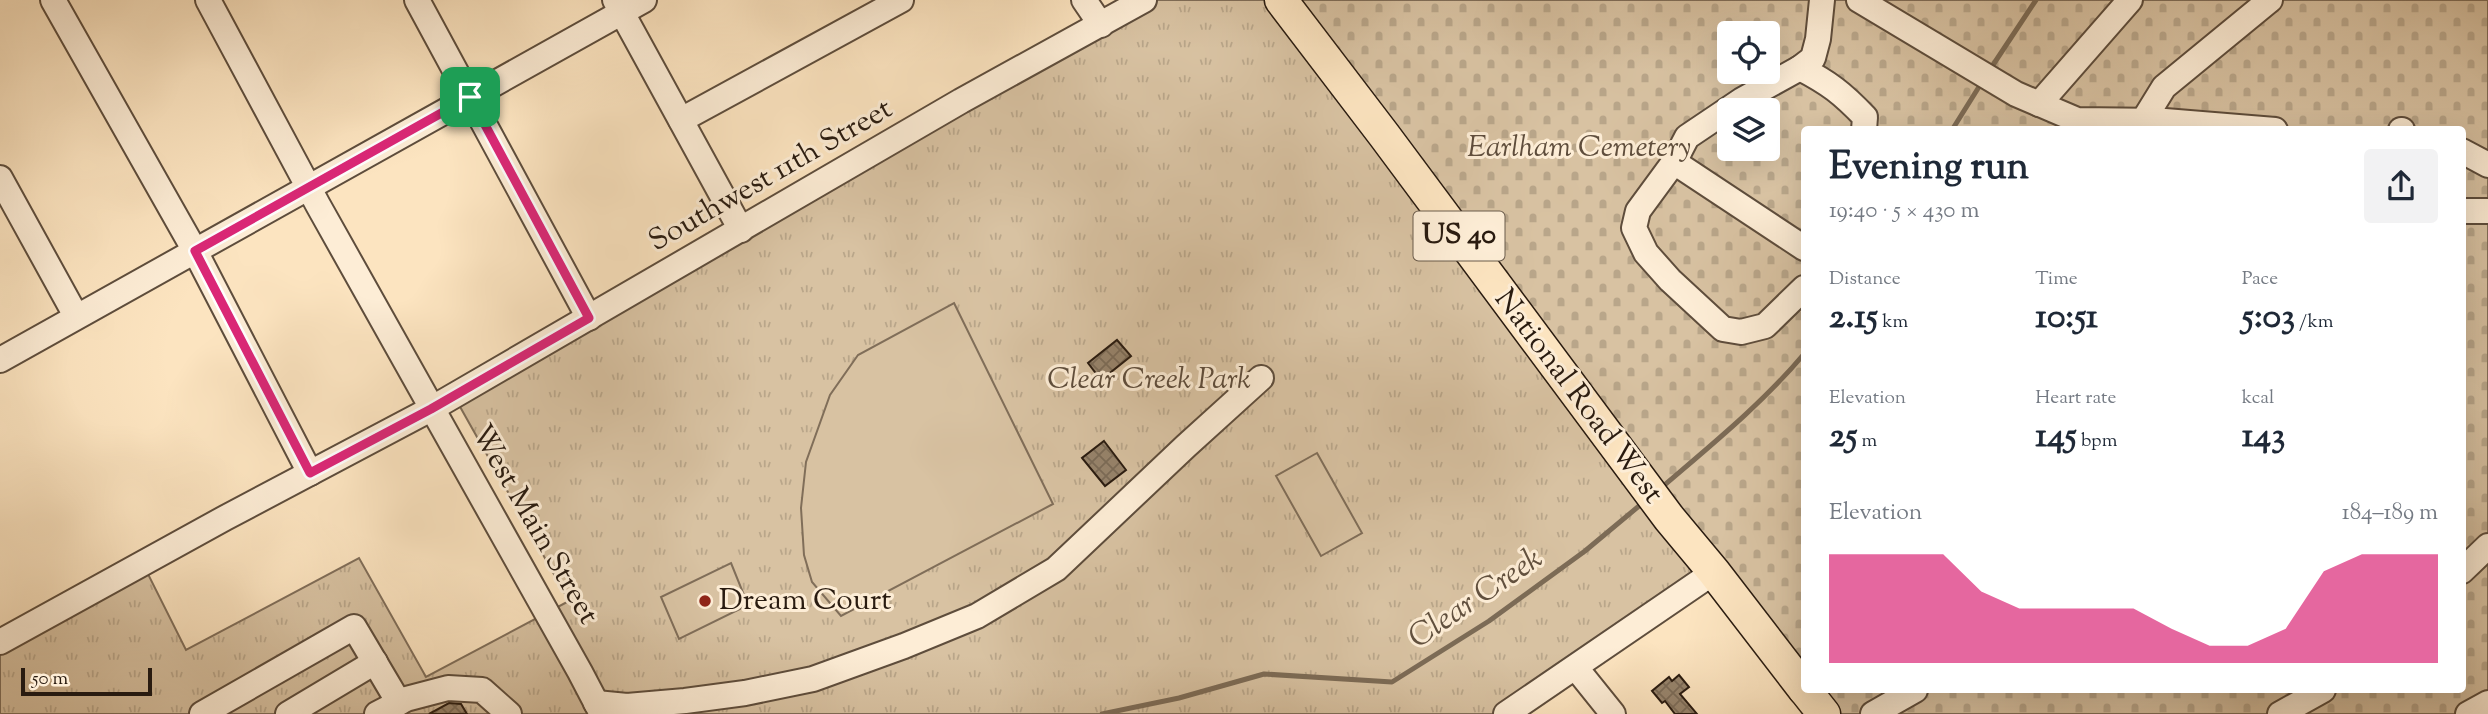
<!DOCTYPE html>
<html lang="en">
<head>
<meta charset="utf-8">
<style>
	:root { --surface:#fff; --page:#f2f2f3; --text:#1f2937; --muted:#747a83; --accent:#db2777 }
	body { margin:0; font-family:"Sorts Mill Goudy",serif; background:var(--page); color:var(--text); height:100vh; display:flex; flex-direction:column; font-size:26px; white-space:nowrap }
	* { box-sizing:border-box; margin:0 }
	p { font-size:23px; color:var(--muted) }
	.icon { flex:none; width:38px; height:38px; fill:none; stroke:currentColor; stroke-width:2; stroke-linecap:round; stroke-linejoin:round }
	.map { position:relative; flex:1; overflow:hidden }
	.sheet { position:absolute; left:1801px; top:126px; width:665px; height:567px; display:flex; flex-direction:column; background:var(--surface); border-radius:7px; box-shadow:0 7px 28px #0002 }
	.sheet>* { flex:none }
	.tools { position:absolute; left:1717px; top:21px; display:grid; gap:14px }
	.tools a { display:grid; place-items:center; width:63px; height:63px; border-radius:7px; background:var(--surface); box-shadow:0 7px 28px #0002; font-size:35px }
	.scale { position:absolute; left:21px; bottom:18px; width:131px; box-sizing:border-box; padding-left:7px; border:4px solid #291b10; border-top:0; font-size:19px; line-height:24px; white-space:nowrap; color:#291b10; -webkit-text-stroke:5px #fdedd6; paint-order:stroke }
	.pin { position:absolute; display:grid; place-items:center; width:60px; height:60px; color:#fff; margin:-30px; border-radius:14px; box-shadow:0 4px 10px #0006 }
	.round { display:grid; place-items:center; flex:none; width:74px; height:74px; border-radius:7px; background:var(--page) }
	.head { display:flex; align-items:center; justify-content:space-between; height:119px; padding:0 28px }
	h1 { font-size:38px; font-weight:800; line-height:52px }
	.stats { display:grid; grid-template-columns:repeat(3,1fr); gap:10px; height:119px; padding:7px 28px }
	.stats div { display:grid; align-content:center }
	.stats b { font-size:35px; font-weight:800 }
	.stats small { font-size:19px; font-weight:400 }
	.stats p { font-size:19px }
	.chart { height:196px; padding:14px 28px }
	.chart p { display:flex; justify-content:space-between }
	.chart svg { width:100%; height:126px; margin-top:7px; fill:var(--accent); opacity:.7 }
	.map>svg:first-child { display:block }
	.cemetery { fill:url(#cemetery-stones); stroke:#806e59; stroke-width:2; fill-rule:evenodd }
	.park { fill:url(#park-tufts); stroke:#806e59; stroke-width:2 }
	.garden { fill:#d8c2a2; stroke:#806e59; stroke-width:2 }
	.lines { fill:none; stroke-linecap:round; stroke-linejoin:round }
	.stream { stroke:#7c6b56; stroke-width:5 }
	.building { fill:url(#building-cross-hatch); stroke:#291b10; stroke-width:2 }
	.minor-casing { stroke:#5e4d3c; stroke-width:28 }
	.major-casing { stroke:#291b10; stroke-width:35 }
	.minor { stroke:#fdedd6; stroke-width:24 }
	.major { stroke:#fce4c0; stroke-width:32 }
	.route-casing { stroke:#fff; stroke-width:14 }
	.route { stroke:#db2777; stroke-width:9 }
	.poi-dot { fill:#8f2418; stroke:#fdedd6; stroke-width:2.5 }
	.labels { text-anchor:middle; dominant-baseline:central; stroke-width:6; stroke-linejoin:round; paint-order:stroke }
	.shield { fill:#fdedd6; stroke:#695a4b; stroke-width:2 }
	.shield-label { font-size:28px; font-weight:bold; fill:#291b10 }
	.park-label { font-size:30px; font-style:italic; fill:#5e4d3c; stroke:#fdedd6 }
	.street-label { font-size:30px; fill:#291b10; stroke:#fdedd6 }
	.poi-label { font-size:30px; fill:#291b10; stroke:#fdedd6; text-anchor:start }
	.water-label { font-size:32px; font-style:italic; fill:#61503e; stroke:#fdedd6 }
</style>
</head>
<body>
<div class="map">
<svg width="2488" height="714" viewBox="0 0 2488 714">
	<defs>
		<pattern id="cemetery-stones" width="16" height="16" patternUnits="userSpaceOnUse" patternTransform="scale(1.75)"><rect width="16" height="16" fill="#d8c2a2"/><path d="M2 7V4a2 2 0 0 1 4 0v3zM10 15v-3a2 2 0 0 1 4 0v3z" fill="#b9a68a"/></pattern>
		<pattern id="park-tufts" width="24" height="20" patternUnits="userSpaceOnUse" patternTransform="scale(1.75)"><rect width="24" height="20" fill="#d8c2a2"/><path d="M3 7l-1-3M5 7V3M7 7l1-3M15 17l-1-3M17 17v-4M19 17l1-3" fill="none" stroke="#b9a68a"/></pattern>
		<pattern id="building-cross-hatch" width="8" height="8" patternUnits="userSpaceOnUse" patternTransform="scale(1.75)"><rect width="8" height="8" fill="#97846c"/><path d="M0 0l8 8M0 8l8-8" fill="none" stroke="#7b6b57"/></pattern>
	</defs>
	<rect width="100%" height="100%" fill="#fce4c0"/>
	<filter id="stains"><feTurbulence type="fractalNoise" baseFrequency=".00286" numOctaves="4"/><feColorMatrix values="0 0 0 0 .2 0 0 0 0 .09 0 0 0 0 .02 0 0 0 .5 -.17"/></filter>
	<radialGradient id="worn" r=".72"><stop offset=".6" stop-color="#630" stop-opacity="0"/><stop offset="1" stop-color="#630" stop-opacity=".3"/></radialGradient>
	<!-- cemetery -->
	<path class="cemetery" d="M1281 0H2488V697L2456 714H1824L1805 690H2462V130H1804V689ZM1729 33H1768V72H1729ZM1729 110H1768V149H1729Z"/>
	<!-- park -->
	<path class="park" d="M1144 0H1281L1714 572 1506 714H0V642L143 564 186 650 359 558 426 677 569 601 454 396Z"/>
	<!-- garden -->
	<g class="garden">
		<path d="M954 303 1053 504 841 616 812 582 804 555 801 508 806 462 830 395 858 355Z"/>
		<path d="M1317 453 1362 533 1321 556 1276 476Z"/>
		<path d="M731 563 748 605 679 639 661 597Z"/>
	</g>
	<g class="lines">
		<!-- stream -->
		<g class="stream">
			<path d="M1989 71 2036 0"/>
			<path d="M1952 130 1982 82"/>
			<path d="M1661 488C1710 446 1762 404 1804 354"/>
			<path d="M1102 714 1179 698 1264 674 1392 682 1489 621 1585 551 1645 501"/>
		</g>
	</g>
	<!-- building -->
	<g class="building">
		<path d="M1117 340 1131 356 1101 380 1088 363Z"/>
		<path d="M1104 441 1126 470 1105 486 1082 458Z"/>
		<path d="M1679 675 1689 687 1680 694 1697 714H1675L1665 701 1662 703 1652 691 1669 677 1672 681Z"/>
		<path d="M449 703 461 704 467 714H429Z"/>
	</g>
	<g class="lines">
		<defs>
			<g id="minor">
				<path d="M53 0 195 251 310 473"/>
				<path d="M208 0 318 205 580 672 602 714"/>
				<path d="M417 0 589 318"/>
				<path d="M615 0 741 230"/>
				<path d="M1084 0 1101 25"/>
				<path d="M1859 0 2016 94 2077 120 2165 121 2275 130"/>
				<path d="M1800 68C1829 83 1842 93 1865 117L1864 130"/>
				<path d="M2039 104 2130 0"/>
				<path d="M681 120 901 0"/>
				<path d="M2143 121 2164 87 2270 0"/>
				<path d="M2401 130H2402"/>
				<path d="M2462 151 2488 165"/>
				<path d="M1674 162 1804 248"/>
				<path d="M0 178 76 316"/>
				<path d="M2462 211H2488"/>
				<path d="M1804 288 1765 326 1741 332 1723 329 1670 280 1646 253 1634 228 1638 211 1674 162 1687 137 1742 100 1800 68 1813 58 1818 39 1822 0"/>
				<path d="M0 360 644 0"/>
				<path d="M2462 571 2488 546"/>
				<path d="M0 642 225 518 431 409 961 101 1144 0"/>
				<path d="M1576 668 1613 714"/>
				<path d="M596 703 627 706 685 701 745 693 813 679 904 646 977 616 1056 569 1186 446 1261 378"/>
				<path d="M202 714 354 627 399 703"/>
				<path d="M288 714 375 662"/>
				<path d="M377 714 406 699 448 688 482 690 509 714"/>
				<path d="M1506 714 1714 572"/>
				<path d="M1873 714 1915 690"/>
				<path d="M2280 714 2323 690"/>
				<path d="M2468 714 2488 703"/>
			</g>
			<g id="major">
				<path d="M1281 0 1384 135 1669 518 1714 572 1804 689"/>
				<path d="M1805 690 1824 714"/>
			</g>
		</defs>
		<!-- minor casing -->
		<use href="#minor" class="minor-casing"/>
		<!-- major casing -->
		<use href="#major" class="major-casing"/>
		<!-- minor -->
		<use href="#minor" class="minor"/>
		<!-- major -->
		<use href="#major" class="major"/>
	</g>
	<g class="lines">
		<defs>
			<path id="route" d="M470 97 589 318 431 409 310 473 195 251Z"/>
		</defs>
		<!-- route casing -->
		<use href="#route" class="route-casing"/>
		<!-- route -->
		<use href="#route" class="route"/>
	</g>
	<!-- markers -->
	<circle class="poi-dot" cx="705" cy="601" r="7"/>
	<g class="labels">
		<!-- shield labels -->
		<rect class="shield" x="1413.5" y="211.5" width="91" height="49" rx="5"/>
		<g class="shield-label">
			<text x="1459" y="236">US 40</text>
		</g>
		<!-- park labels -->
		<g class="park-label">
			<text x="1579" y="148">Earlham Cemetery</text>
			<text x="1149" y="380">Clear Creek Park</text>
		</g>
		<!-- street labels -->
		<g class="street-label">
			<text transform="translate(771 176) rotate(-30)">Southwest 11th Street</text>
			<text transform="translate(1578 397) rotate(53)">National Road West</text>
			<text transform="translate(534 525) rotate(60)">West Main Street</text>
		</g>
		<!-- poi labels -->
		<g class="poi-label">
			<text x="719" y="601">Dream Court</text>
		</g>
		<!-- water labels -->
		<g class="water-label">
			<text transform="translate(1476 599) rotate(-34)">Clear Creek</text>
		</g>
	</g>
	<rect width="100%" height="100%" filter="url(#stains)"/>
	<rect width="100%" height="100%" fill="url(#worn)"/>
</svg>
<div class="tools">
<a><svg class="icon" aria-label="locate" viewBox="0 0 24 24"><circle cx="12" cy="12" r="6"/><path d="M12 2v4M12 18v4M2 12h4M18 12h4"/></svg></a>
<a><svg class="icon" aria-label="layers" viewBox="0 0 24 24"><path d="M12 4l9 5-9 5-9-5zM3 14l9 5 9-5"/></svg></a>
</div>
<div class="scale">50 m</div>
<div class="pin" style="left:470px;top:97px;background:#1e9e55"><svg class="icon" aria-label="arrive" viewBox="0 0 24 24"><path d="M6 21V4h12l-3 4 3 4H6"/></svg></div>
<section class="sheet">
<div class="head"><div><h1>Evening run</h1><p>19:40 · 5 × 430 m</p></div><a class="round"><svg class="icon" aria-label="share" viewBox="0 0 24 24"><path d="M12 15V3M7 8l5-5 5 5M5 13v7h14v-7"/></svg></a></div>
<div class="stats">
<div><p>Distance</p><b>2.15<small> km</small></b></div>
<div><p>Time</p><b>10:51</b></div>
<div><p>Pace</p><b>5:03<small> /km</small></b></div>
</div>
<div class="stats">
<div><p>Elevation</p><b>25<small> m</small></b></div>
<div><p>Heart rate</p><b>145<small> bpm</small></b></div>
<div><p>kcal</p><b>143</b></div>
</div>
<div class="chart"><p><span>Elevation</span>184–189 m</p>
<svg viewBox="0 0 160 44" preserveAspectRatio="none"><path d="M0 44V6L10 6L20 6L30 6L40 19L50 25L60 25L70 25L80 25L90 32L100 38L110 38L120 32L130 12L140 6L150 6L160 6V44z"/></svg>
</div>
</section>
</div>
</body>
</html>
